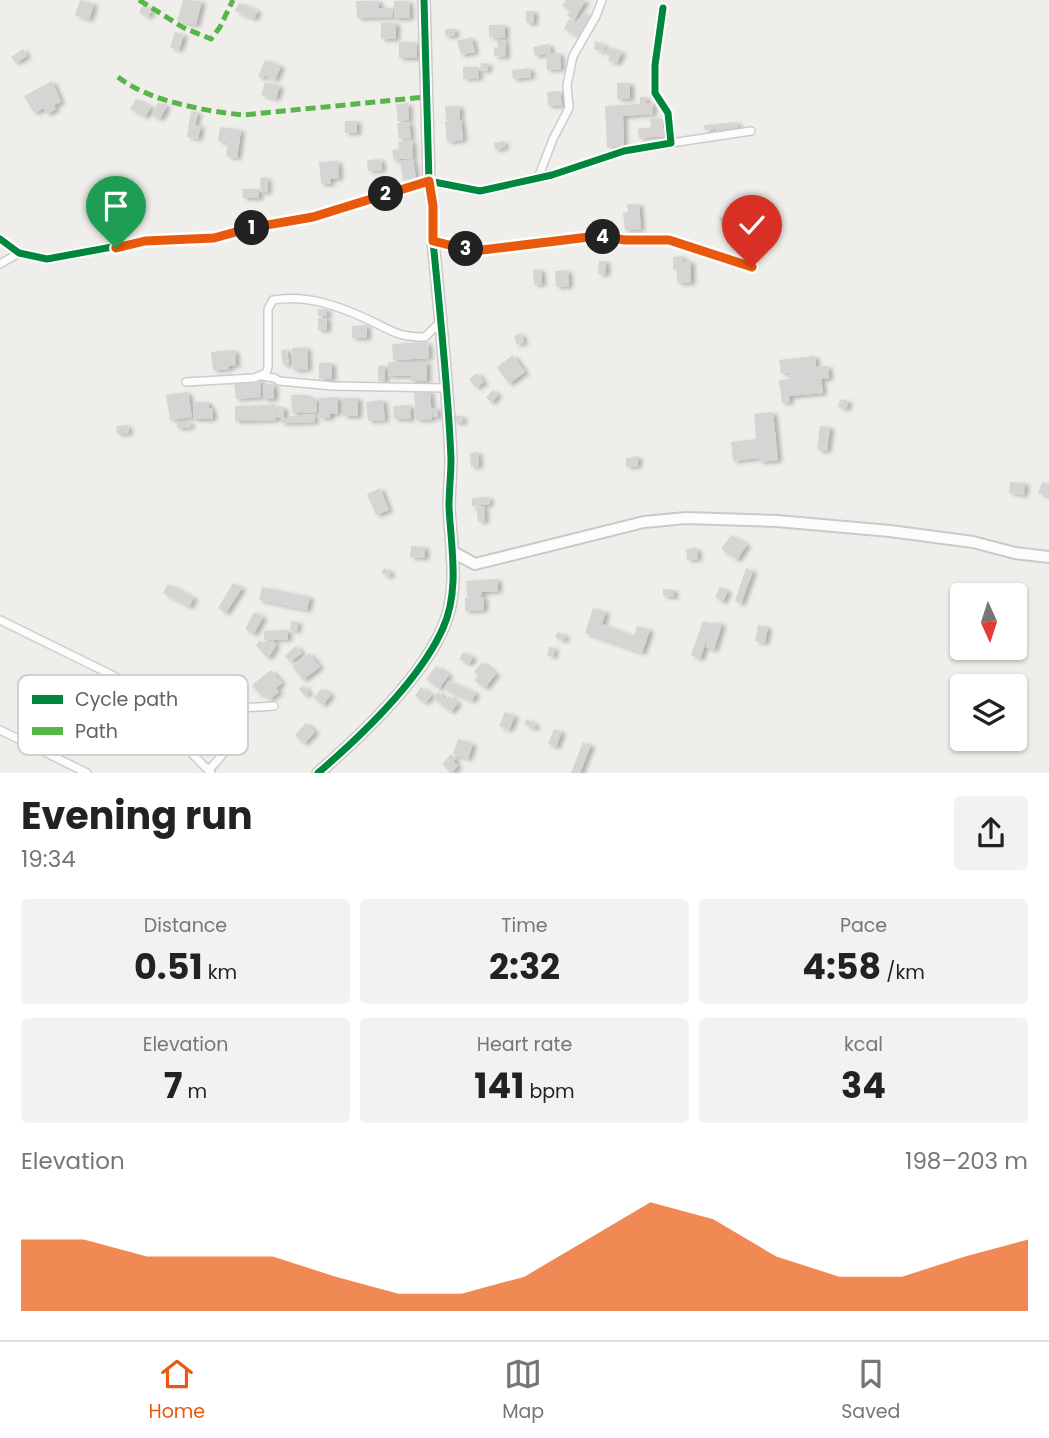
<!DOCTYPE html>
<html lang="en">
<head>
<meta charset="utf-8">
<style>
	:root { --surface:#fff; --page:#f2f2f2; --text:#222; --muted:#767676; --line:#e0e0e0; --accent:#ea580c }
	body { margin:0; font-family:Poppins,sans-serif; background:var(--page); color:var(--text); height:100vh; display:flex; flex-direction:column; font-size:26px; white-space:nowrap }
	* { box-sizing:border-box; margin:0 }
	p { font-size:23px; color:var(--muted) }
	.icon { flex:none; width:38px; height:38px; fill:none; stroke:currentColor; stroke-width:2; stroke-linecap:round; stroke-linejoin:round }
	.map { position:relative; height:773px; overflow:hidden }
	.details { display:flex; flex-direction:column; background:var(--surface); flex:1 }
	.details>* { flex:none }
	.needle { width:46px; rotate:177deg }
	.controls { position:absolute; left:950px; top:583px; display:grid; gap:14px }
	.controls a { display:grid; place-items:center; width:77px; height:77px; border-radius:7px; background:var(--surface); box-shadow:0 2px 5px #0004; font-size:35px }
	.pin { position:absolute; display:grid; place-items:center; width:60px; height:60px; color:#fff; margin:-72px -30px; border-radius:50% 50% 50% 0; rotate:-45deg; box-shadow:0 0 7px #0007 }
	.pin .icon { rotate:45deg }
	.km { position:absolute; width:35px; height:35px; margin:-18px; border-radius:50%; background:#222; color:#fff; font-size:19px; line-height:35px; text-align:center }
	.round { display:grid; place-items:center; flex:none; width:74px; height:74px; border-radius:7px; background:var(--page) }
	.summary { display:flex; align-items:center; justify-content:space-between; height:119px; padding:0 21px }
	h1 { font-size:38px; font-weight:700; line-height:52px }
	.metrics { display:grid; grid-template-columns:repeat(3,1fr); gap:10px; height:119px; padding:7px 21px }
	.metrics div { display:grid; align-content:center; border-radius:7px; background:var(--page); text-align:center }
	.metrics b { font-size:35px; font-weight:700 }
	.metrics small { font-size:19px; font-weight:400 }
	.metrics p { font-size:19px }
	.chart { height:196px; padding:14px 21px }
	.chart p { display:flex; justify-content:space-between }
	.chart svg { width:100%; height:126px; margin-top:7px; fill:var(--accent); opacity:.7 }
	.menu { display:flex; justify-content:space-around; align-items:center; height:98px; border-top:2px solid var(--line); background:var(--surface); font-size:19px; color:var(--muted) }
	.menu a { display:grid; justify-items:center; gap:4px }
	.menu .selected { color:var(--accent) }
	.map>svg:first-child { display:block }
	.building { fill:#d6d5d3; filter:url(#shadow) }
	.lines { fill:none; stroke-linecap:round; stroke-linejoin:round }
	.street-casing { stroke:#cbcccc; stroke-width:10 }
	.secondary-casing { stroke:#cacacb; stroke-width:14 }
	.street { stroke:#fdfcfc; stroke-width:7 }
	.secondary { stroke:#fdfcfc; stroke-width:10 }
	.quiet { stroke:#58b549; stroke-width:5; stroke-dasharray:10 5; stroke-linecap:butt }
	.cycleway-casing { stroke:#fff; stroke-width:11 }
	.cycleway { stroke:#00873e; stroke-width:7 }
	.route-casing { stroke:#fff; stroke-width:14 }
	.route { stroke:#ea580c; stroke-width:9 }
	.key { fill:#fff; stroke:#cfd0d2; stroke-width:2 }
	.key-label { font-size:19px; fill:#5f6368 }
</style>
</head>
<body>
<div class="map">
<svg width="1049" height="773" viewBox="0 0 1049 773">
	<defs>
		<filter id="shadow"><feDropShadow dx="4" dy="2" stdDeviation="2" flood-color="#0004"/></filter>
	</defs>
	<rect width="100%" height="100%" fill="#efeeea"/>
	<!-- building -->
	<g class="building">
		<path d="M80 0 94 4 89 20 75 15Z"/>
		<path d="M183 0 202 1 196 25 177 21Z"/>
		<path d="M566 0H575L570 10 562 6Z"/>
		<path d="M576 0H586L574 20 567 16Z"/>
		<path d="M356 1H379V8H393V17L357 18Z"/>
		<path d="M394 1H409L410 18H394Z"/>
		<path d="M239 3 258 11 254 19 235 11Z"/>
		<path d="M143 5 152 11 148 17 139 12Z"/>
		<rect x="526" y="11" width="8" height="12"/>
		<path d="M584 13 590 16 579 37 564 29 569 19 576 23Z"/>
		<rect x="381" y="23" width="15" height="16"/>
		<path d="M489 25H505V38L489 37Z"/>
		<rect x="445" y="29" width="10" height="7"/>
		<path d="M175 32 184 35 179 50 170 47Z"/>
		<path d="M471 37 475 52 461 55 457 41Z"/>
		<path d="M497 40H505L506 57 494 56V47L498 48Z"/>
		<path d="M595 41 606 46 604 52 594 49Z"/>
		<rect x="399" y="42" width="18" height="16"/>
		<path d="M549 44 551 53 535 56 533 47Z"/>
		<path d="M608 47 622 52 617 63 608 61 610 56 605 53Z"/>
		<path d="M23 49 27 56 16 63 11 57Z"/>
		<path d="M560 53 561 69 547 70 546 54Z"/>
		<path d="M265 60 281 66 275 80 264 75 262 79 258 77Z"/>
		<path d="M481 63 489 64 487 71 480 70Z"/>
		<path d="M463 67H478L479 78 463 79Z"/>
		<path d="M530 68 531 77 513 79 512 70Z"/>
		<path d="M52 81 61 102 54 105 56 109 47 114 44 108 34 113 24 96Z"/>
		<path d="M265 82 280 86 276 99 261 95Z"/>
		<rect x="617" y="83" width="13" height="16"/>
		<path d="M560 91 562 105 548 106 547 92Z"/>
		<path d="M640 97H646V103H652L653 114 623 116 624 146 607 147 605 106 640 104Z"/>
		<path d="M136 99 151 107 145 117 130 109Z"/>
		<path d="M158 102 167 106 160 119 152 115Z"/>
		<path d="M408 103 409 120 398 121 396 104Z"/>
		<path d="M445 106H460V119L446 120Z"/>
		<path d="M191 111 198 112 195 125 201 126 198 139 187 137Z"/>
		<path d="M662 118 664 136 639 138 638 129 651 127 650 119Z"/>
		<path d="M459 120H461L463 140 447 142 445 121Z"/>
		<rect x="345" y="121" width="12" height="12"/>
		<path d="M409 122 411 138 399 139 397 123Z"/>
		<path d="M737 122 738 128 715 130V124Z"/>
		<path d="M713 124 714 129 705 131 704 125Z"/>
		<path d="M220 127 241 130 237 158 226 156 228 142 218 141Z"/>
		<path d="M412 140 413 158 400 159 398 142Z"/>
		<path d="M504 141 505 147 495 150 494 143Z"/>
		<path d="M398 149 400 160 394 161 392 150Z"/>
		<path d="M381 159 382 170 368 171 367 160Z"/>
		<path d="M413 159 416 178 403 180 400 161Z"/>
		<path d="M338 161 339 178 330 179 331 184H321L319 162Z"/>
		<path d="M267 177 268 192H261L260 178Z"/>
		<path d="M242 189H259V198H243Z"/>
		<path d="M627 204H639L641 229 625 230 623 213 628 212Z"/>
		<path d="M730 214 733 222 722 226 719 218Z"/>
		<path d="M683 256V261H691V283H677V269L673 270V257Z"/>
		<path d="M599 261H606V274H598Z"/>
		<path d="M541 269 542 284 534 285 533 270Z"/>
		<path d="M568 270 569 286 556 287 555 271Z"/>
		<rect x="318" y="309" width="9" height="7"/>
		<rect x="318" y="318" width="9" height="12"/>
		<path d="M367 325V338H352V326Z"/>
		<path d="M521 333 524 342 517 345 514 336Z"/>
		<path d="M428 342 429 358 393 360 392 344Z"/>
		<path d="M307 347 308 369 293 370 292 348Z"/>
		<path d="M287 349 289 365H283L281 350Z"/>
		<path d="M235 350 236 365 229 366V369L213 370 211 352Z"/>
		<path d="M513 355 525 372 509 384 497 367Z"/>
		<path d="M815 356 816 367 828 366 829 378 821 379 823 393 789 396 790 402 782 403 779 380 789 379V373H781L779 360Z"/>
		<path d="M388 362H427V381H411V376H388Z"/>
		<rect x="319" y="363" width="13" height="16"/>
		<path d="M385 365V381H378V366Z"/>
		<path d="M477 373 484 382 476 388 469 379Z"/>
		<path d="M260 379 261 397 236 399 234 381Z"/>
		<rect x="263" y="384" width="11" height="15"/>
		<path d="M493 390 498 395 491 403 486 397Z"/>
		<path d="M430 391 432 419 416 420 414 392Z"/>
		<path d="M188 392 192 417 170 420 166 395Z"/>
		<path d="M291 395H308V398H316L317 412 292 413Z"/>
		<path d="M338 397V413L330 414V418H320L319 398Z"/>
		<rect x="343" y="398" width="15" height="18"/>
		<path d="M840 399 849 401 846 409 838 407Z"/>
		<path d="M383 400 385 420 368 421 366 402Z"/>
		<path d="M193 402H209V408H212L213 419H193Z"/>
		<path d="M275 405 276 420 235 421V406Z"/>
		<path d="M410 405 411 419H394L393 406Z"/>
		<path d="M277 407H284V418L276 417Z"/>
		<path d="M432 408H438V417H433Z"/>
		<path d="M773 412 778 460 760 462 759 458 733 461 731 442 756 439 754 414Z"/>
		<path d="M314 414 315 422 281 423V419L290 418V416Z"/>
		<path d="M454 416H463L462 423 454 422Z"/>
		<path d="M177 422H190L191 427 177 428Z"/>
		<path d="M128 425 129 433 117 434 116 426Z"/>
		<path d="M820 426 830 427 827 451 817 450Z"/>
		<path d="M478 452 479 466 471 467 470 453Z"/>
		<path d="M638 456V466L626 467V458Z"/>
		<path d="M1010 482 1025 483 1024 495 1009 493Z"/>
		<path d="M1042 482 1049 484V496L1038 493Z"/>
		<path d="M380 488 389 510 376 515 367 494Z"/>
		<path d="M489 497 490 504 472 506V498Z"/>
		<path d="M484 506 485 521 478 522 476 507Z"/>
		<path d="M731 535 747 545 737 560 721 549Z"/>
		<path d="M411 546 425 547V558L410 557Z"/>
		<path d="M697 548 698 559 687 560 686 549Z"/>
		<path d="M384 568 391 572 389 577 381 573Z"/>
		<path d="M746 568 753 571 741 604 735 601Z"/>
		<path d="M498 579V591L482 592V596L467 597 466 581Z"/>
		<path d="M233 583 242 588 226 613 218 608Z"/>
		<path d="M168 584 194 598 189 607 163 593Z"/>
		<path d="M262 587 310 597 307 610 259 600Z"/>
		<path d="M720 587 728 591 723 602 715 597Z"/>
		<path d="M663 589 674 590V597L663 596Z"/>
		<path d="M484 597V610L465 611V598Z"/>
		<path d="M593 608 606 612 602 624 634 636 637 626 650 630 642 653 585 633Z"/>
		<path d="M254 612 263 617 254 634 245 629Z"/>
		<path d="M291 621 298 622 297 631 290 630Z"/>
		<path d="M703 621 713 625 714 622 722 624 714 650 706 647 708 637 700 659 691 655Z"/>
		<path d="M758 625 768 627 765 643 755 641Z"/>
		<path d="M288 630V639L264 640V631Z"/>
		<path d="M558 632 566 636 563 641 555 637Z"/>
		<path d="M260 640 272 653 267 658 256 645Z"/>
		<path d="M267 640 269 643 272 640 276 645 272 653 264 643Z"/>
		<path d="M296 646 302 653 290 662 285 656Z"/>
		<path d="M549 647 555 648 553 657 547 655Z"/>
		<path d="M463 652 473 657 469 664 459 659Z"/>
		<path d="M309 653 320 667 303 680 292 666Z"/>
		<path d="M482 662 496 674 485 688 474 680 478 675 474 672Z"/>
		<path d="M436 666 449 675 439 689 426 679Z"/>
		<path d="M271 670 282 683 276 688 279 692 269 700 262 693 260 695 252 685Z"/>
		<path d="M448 681 476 693 472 701 444 689Z"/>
		<path d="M304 686 309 693 305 696 299 689Z"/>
		<path d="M421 687 432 695 425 703 415 696Z"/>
		<path d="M322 688 331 695 323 705 314 698Z"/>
		<path d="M439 692 445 700 439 704 433 696Z"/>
		<path d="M449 696 458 703 451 712 441 705Z"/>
		<path d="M505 712 515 716 509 730 499 726Z"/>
		<path d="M526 719 536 724 534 729 524 724Z"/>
		<path d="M306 723 315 732 304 744 295 735Z"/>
		<path d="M554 729 562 732 556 747 548 744Z"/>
		<path d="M458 739 473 744 468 759 453 754Z"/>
		<path d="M583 742 591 745 580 773H571Z"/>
		<path d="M451 754 456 759 453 761 458 766 451 773 442 764Z"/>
	</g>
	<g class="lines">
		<defs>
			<g id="street">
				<path d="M671 143 751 131"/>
				<path d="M538 178 553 139 569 108 567 85 573 56 596 16 602 0"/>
				<path d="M0 239 19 253 47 259 145 241 214 238 250 228 313 217 429 181 480 191 552 175 624 151 671 143 668 113 655 93V65L663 8"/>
				<path d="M433 241 474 251 597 236 626 240H669L753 267"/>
				<path d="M0 264 19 253"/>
				<path d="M262 376 274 378 279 381 333 386 445 388"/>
				<path d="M186 382 254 378 266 373 268 367V309L273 300C306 294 339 306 369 320 393 331 397 337 425 337L441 321"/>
				<path d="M0 620 118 678 211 773"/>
				<path d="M0 730 87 773"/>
				<path d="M209 770 230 746 234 720 241 708 274 706"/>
			</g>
			<g id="secondary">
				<path d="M453 552 475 564 644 522 686 518 777 521 890 531 973 542 1015 553 1049 557"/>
				<path d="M318 773C361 736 420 680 443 628 460 590 451 547 449 507 449 491 451 475 451 459 448 386 440 313 433 241V206L429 181 424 0"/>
			</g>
		</defs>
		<!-- street casing -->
		<use href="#street" class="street-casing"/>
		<!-- secondary casing -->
		<use href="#secondary" class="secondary-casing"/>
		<!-- street -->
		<use href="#street" class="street"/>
		<!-- secondary -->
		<use href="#secondary" class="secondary"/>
		<!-- quiet -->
		<g class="quiet">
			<path d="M139 0 184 28 211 39 220 27 233 0"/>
			<path d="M118 77C148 101 205 111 243 115L426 97"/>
		</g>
		<defs>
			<g id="cycleway">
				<path d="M0 239 19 253 47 259 145 241 214 238 250 228 313 217 429 181 480 191 552 175 624 151 671 143 668 113 655 93V65L663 8"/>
				<path d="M318 773C361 736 420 680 443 628 460 590 451 547 449 507 449 491 451 475 451 459 448 386 440 313 433 241V206L429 181 424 0"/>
			</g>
		</defs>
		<!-- cycleway casing -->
		<use href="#cycleway" class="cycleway-casing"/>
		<!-- cycleway -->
		<use href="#cycleway" class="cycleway"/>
	</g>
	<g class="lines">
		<defs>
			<path id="route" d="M116 248 145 241 214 238 250 228 313 217 429 181 433 206V241L474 251 597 236 625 240H669L752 267"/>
		</defs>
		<!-- route casing -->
		<use href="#route" class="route-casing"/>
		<!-- route -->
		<use href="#route" class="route"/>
	</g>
	<!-- legend -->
	<rect x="18" y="675" width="230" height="80" rx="10" class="key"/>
	<rect x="32" y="695" width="31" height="9" fill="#00873e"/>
	<rect x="32" y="727" width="31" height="8" fill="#58b549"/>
	<g class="key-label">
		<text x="75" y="706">Cycle path</text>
		<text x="75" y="738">Path</text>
	</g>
</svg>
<div class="controls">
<a><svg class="needle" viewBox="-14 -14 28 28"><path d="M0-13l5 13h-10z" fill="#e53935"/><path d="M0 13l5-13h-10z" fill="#767676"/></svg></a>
<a><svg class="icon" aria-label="layers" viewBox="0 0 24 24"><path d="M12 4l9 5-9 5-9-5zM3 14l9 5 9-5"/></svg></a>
</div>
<div class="pin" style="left:116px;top:248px;background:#1e9e55"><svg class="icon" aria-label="arrive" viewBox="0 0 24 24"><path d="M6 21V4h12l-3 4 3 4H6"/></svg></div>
<div class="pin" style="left:752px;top:267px;background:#d93025"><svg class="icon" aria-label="check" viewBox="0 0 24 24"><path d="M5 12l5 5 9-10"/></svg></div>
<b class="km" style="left:252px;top:228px">1</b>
<b class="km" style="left:386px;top:194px">2</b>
<b class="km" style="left:466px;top:249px">3</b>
<b class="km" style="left:603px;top:237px">4</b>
</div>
<section class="details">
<div class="summary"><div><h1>Evening run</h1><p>19:34</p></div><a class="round"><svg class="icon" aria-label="share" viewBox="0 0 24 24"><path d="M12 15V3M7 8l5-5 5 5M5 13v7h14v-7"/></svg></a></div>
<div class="metrics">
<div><p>Distance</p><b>0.51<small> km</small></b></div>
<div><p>Time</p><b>2:32</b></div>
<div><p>Pace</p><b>4:58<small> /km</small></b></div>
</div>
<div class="metrics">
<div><p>Elevation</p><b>7<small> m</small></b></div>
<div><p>Heart rate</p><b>141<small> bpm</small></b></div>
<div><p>kcal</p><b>34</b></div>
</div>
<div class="chart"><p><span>Elevation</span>198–203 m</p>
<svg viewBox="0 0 160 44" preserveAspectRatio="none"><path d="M0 44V19L10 19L20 25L30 25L40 25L50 32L60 38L70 38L80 32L90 19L100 6L110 12L120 25L130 32L140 32L150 25L160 19V44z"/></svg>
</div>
</section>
<nav class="menu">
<a class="selected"><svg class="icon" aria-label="home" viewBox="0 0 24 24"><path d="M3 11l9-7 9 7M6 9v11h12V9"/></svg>Home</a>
<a><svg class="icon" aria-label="map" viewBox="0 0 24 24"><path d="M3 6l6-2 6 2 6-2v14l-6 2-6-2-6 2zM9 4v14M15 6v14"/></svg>Map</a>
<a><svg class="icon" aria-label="saved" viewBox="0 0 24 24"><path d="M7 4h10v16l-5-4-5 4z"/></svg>Saved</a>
</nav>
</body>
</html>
